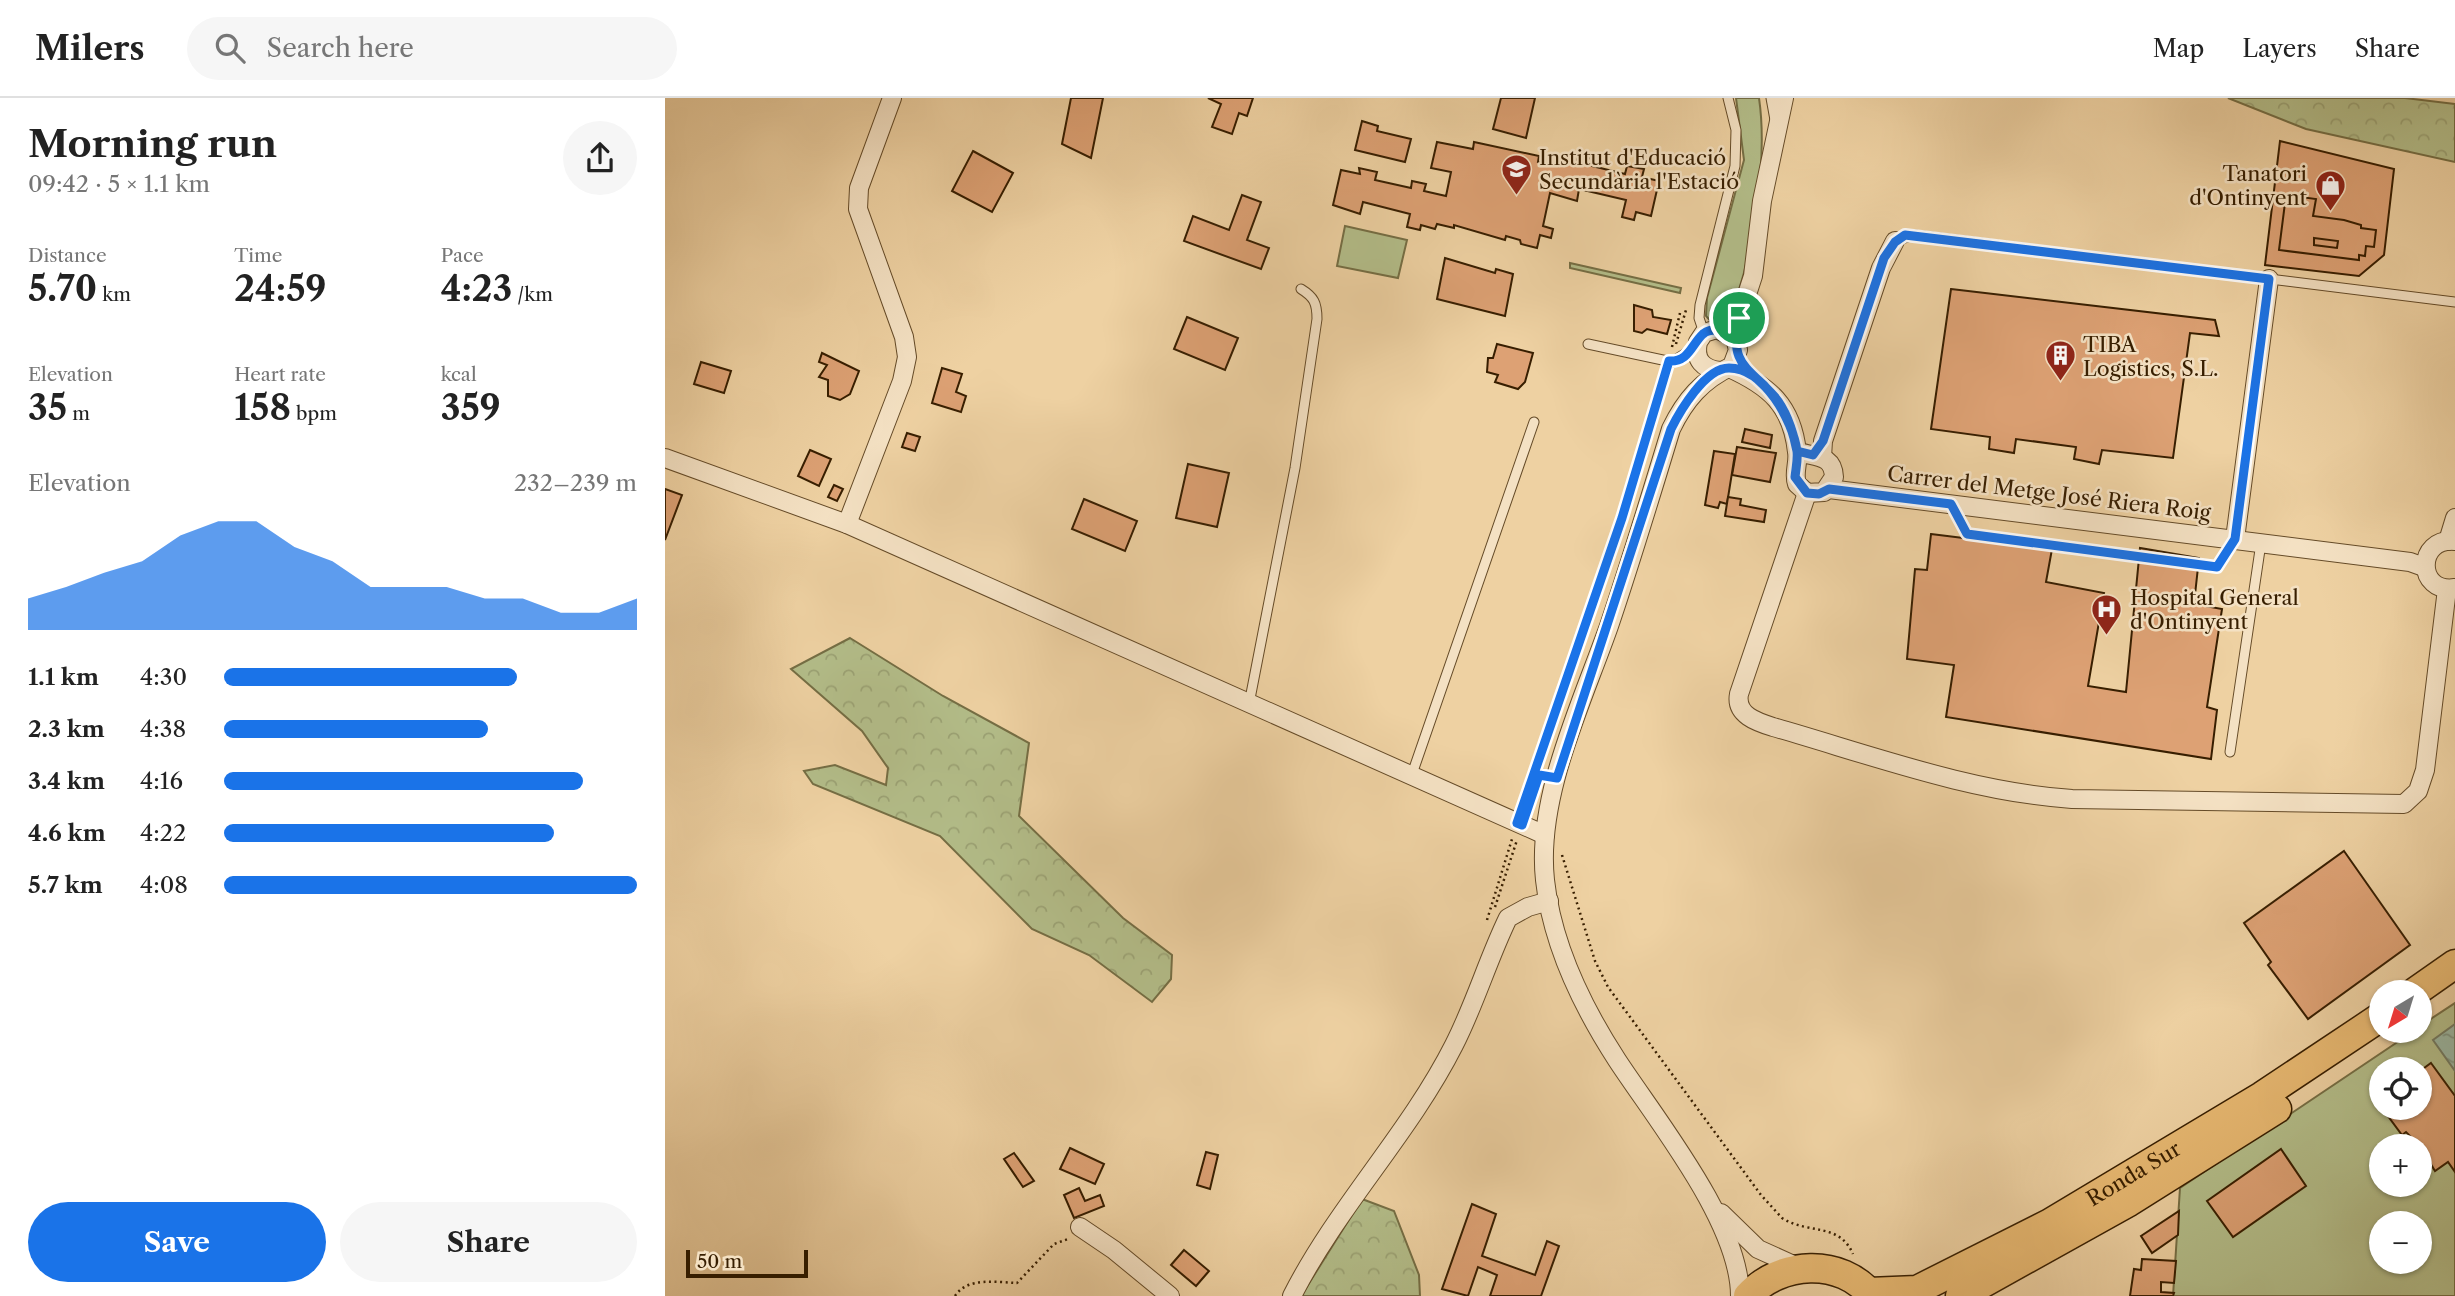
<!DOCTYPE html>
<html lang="en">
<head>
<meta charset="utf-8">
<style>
	:root { --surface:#fff; --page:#f6f6f6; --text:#222; --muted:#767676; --line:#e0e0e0; --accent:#1a73e8 }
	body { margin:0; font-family:"Libre Caslon Text",serif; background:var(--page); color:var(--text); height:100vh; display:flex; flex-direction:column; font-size:26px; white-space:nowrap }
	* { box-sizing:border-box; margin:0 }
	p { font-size:23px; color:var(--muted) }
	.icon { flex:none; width:38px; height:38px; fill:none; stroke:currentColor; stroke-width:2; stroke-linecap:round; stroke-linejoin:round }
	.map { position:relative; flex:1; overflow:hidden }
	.drawer { display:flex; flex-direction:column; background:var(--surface); width:665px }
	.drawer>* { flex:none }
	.needle { width:46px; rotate:218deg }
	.fabs { position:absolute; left:1704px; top:882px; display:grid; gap:14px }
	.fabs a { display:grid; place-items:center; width:63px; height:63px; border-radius:50%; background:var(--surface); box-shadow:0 2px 5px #0004; font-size:35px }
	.scale { position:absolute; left:21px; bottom:18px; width:122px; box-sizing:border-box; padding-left:7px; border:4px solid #371e00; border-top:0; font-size:19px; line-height:24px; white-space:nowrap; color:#371e00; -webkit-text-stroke:5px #f4e1c3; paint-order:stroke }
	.pin { position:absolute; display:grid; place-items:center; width:60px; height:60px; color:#fff; margin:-30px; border:4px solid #fff; border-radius:50%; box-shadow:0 2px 7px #0007 }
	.round { display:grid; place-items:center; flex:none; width:74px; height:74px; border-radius:37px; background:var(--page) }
	.summary { display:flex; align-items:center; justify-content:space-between; height:119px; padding:0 28px }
	h1 { font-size:38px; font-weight:800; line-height:52px }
	.metrics { display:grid; grid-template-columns:repeat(3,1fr); gap:10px; height:119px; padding:7px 28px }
	.metrics div { display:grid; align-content:center }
	.metrics b { font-size:35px; font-weight:800 }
	.metrics small { font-size:19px; font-weight:400 }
	.metrics p { font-size:19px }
	.chart { height:196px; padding:14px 28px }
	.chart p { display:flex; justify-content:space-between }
	.chart svg { width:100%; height:126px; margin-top:7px; fill:var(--accent); opacity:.7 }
	.cta { display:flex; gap:14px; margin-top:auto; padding:14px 28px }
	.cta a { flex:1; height:80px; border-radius:42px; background:var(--accent); color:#fff; font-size:28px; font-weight:800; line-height:80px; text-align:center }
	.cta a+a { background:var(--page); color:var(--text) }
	ul { padding:0 28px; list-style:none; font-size:23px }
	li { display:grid; grid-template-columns:112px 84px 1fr; align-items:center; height:52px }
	li i { height:18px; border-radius:9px; background:var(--accent) }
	header { display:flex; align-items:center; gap:42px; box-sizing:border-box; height:98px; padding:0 35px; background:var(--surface); border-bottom:2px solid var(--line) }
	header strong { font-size:33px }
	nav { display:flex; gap:38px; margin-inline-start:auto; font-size:24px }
	.search { width:490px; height:63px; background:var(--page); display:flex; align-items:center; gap:18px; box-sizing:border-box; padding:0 24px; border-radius:38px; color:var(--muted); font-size:26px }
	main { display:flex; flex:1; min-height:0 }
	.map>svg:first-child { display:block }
	.green { fill:#b3bd89; stroke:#756e44; stroke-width:2; fill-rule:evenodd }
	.forest { fill:url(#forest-crowns); stroke:#756e44; stroke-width:2 }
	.water { fill:url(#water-ripples); stroke:#727a62; stroke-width:2 }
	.building { fill:#dda174; stroke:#371e00; stroke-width:2; fill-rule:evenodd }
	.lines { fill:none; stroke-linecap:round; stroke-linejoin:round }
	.lane-casing { stroke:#654b28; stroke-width:11 }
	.street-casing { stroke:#654b28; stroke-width:20 }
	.primary-casing { stroke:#371e00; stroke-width:31 }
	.path { stroke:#371e00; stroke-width:2.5; stroke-dasharray:2 3.5; stroke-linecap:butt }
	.lane { stroke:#f4e1c3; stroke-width:9 }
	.street { stroke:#f4e1c3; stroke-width:18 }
	.primary { stroke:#e7b871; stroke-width:28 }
	.route-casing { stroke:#fff; stroke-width:14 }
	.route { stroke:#1a73e8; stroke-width:9 }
	.labels { text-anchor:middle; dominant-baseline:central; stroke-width:5; stroke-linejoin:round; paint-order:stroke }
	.poi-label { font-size:21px; fill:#371e00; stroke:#f4e1c3; text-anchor:start }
	.street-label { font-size:21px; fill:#371e00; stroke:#f4e1c3 }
</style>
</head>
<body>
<header>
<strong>Milers</strong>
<div class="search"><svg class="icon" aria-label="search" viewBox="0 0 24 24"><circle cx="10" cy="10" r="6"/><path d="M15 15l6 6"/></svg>Search here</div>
<nav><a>Map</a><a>Layers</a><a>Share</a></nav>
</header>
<main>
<section class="drawer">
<div class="summary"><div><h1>Morning run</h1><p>09:42 · 5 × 1.1 km</p></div><a class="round"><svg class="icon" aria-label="share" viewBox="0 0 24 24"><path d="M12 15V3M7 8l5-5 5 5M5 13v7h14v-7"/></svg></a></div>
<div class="metrics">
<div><p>Distance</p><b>5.70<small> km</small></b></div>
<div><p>Time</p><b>24:59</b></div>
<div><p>Pace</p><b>4:23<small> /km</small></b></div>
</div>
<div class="metrics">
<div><p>Elevation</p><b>35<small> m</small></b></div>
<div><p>Heart rate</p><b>158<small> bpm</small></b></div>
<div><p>kcal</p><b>359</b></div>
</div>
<div class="chart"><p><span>Elevation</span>232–239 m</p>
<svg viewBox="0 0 160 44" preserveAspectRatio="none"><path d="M0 44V33L10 29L20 24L30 20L40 11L50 6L60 6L70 15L80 20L90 29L100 29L110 29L120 33L130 33L140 38L150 38L160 33V44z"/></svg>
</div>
<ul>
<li><b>1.1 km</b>4:30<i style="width:71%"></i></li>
<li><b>2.3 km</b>4:38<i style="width:64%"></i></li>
<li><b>3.4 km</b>4:16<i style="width:87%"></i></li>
<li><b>4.6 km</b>4:22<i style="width:80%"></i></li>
<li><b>5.7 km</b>4:08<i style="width:100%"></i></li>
</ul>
<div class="cta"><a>Save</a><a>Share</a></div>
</section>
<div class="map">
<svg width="1790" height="1198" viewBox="0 0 1790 1198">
	<defs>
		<pattern id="forest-crowns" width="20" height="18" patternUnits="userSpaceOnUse" patternTransform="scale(1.75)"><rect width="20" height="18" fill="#b3bd89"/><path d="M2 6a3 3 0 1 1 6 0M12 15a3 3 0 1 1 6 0" fill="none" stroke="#9ba274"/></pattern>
		<pattern id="water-ripples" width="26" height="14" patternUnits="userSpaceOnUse" patternTransform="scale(1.75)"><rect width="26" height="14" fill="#9ab7a3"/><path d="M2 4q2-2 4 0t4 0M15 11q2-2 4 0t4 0" fill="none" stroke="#7e9482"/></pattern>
	</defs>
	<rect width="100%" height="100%" fill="#eed1a2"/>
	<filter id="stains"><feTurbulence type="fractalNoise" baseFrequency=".00286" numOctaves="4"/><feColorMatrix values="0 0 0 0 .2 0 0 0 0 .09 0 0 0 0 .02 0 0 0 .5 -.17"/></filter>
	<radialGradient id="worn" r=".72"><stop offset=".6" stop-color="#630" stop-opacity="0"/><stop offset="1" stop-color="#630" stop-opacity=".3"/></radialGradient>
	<!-- green -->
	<g class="green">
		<path d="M1071 0H1094C1103 61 1088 167 1062 223L1050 228 1041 218 1042 200 1079 62Z"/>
		<path d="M680 128 742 142 733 180 672 168Z"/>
		<path d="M905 165 1016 190 1015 195 905 170Z"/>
		<path d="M1790 905V1198H1508L1515 1090 1749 933H1755V928ZM1717 971H1755V1010H1717ZM1717 1048H1755V1087H1717ZM1717 1125H1755V1164H1717Z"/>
	</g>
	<!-- forest -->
	<g class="forest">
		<path d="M1563 0H1740L1790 6V64L1641 31Z"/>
		<path d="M185 540 278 598 364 645 354 718 458 820 507 857 506 881 487 904 424 857 367 831 275 738 148 686 139 673 170 667 221 687 223 670 197 633 126 571Z"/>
		<path d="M697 1101 729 1113 754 1177 755 1198H636Z"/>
	</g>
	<!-- water -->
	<path class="water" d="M1790 926V973L1768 942Z"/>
	<!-- building -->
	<g class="building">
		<path d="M406 0H438L426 60 397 46Z"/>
		<path d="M543 0H588L582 18 574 15 567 36 547 29 556 6Z"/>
		<path d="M836 0H870L861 40 828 31Z"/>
		<path d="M697 23 713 28 712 33 746 41 740 64 690 52Z"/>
		<path d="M1615 43 1729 71 1719 157 1694 178 1600 167Z"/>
		<path d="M772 44 808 51 809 44 874 58 873 64 893 68 894 61 911 66 913 58 929 61 927 68 960 76 962 68 979 71 977 79 994 83 986 118 971 114 969 122 957 119 961 102 914 91 912 103 885 95 878 128 888 131 886 140 875 137 872 150 856 146 855 142 841 138 840 142 789 127V130L772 126 770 131 756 127 755 132 742 129 745 116 698 104 695 116 668 107 676 72 695 76 694 70 712 74 710 82 746 90 747 83 761 86 759 93 781 98 786 74 766 70Z"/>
		<path d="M308 53 348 75 327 114 287 93Z"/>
		<path d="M577 97 596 104 582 142 604 150 596 171 519 143 528 118 564 132Z"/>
		<path d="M1621 97 1651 101 1648 118 1679 122 1696 127V130L1711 132 1709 149 1701 148 1700 158 1694 157V162L1614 152ZM1649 140 1673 143 1672 150 1649 147Z"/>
		<path d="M780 160 830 175 831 171 848 176 840 218 772 201Z"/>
		<path d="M1286 191 1550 222 1554 238 1525 235 1508 360 1437 352 1434 366 1409 361 1411 349 1351 341 1349 355 1324 351 1325 339 1266 331Z"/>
		<path d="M969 207 987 212 988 219 1006 222 1002 236 982 231 977 235 969 233Z"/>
		<path d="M522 219 573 240 560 272 509 251Z"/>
		<path d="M832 246 868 255 860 284 853 291 830 284 833 277 822 274 823 260H828Z"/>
		<path d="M157 255 194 273 185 296 175 302 163 298V282L154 279 162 267 154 264Z"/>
		<path d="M36 264 66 273 59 295 29 286Z"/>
		<path d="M277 270 297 276 291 294 301 298 296 314 267 305Z"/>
		<path d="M1080 331 1107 337 1105 350 1077 344Z"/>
		<path d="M242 335 255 339 250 353 237 349Z"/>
		<path d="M1072 349 1111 355 1105 384 1067 377Z"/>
		<path d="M145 352 166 361 154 388 133 378Z"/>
		<path d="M1049 353 1070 356 1062 406 1055 404 1053 410 1040 407Z"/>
		<path d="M523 366 564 375 552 429 511 420Z"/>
		<path d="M169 387 178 391 172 403 163 399Z"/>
		<path d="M0 391 17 397 0 442Z"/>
		<path d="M1063 399 1076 401 1075 407 1101 412 1099 424 1060 418Z"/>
		<path d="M419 401 472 423 460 453 407 431Z"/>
		<path d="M1266 436 1387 451 1381 484 1439 495 1423 588 1461 594 1475 450 1534 460 1529 506 1557 511 1542 609 1552 612 1546 661 1281 619 1289 567 1242 561 1250 471 1262 472Z"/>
		<path d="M1679 753 1745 847 1643 921 1603 867 1606 864 1579 825Z"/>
		<path d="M1766 965 1790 998V1074L1783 1064 1770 1073 1755 1048 1741 1034 1737 1037 1717 1010H1755V973Z"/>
		<path d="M405 1050 439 1066 430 1086 395 1071Z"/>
		<path d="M1616 1051 1641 1088 1568 1139 1542 1103Z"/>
		<path d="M541 1054 553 1057 545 1091 532 1087Z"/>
		<path d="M349 1055 369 1083 358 1089 339 1061Z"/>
		<path d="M414 1090 420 1103 435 1097 439 1108 409 1120 399 1097Z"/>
		<path d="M807 1106 831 1116 817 1158 870 1177 882 1143 894 1148 876 1198H825L832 1177 813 1169 803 1198 777 1191Z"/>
		<path d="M1514 1113 1513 1137 1487 1155 1476 1138Z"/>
		<path d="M519 1152 544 1173 531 1188 506 1167Z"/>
		<path d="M1477 1161 1511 1163 1509 1185 1496 1184V1194L1509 1195 1508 1198H1465L1469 1171 1476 1172Z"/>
	</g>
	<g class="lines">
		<defs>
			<g id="lane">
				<path d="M1106 0 1110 22"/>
				<path d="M1230 143 1249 137 1790 204"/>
				<path d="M1039 235 1034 220 1035 207 1070 68 1071 32 1063 0"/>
				<path d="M923 246 1007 264 1031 249"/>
				<path d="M1286 407 1302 436 1552 469 1570 441"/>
				<path d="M584 606 630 370 652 221C652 205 649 199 636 191"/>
				<path d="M1565 654 1596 445"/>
				<path d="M746 679 869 324"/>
			</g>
			<g id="street">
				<path d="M1064 270C1104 288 1127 307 1132 354 1134 365 1128 375 1132 386L1142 395 1159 394 1169 379C1168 355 1148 360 1132 353"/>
				<path d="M1055 273C1038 271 1029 262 1033 244L1039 235 1052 231 1070 240"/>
				<path d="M1157 359 1158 343 1216 170 1230 143"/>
				<path d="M0 360 182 426 880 737"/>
				<path d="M1164 391 1745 464 1759 469"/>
				<path d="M1142 395 1074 596C1070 617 1092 624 1108 629 1206 657 1305 694 1407 701L1739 706 1753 693 1760 672 1782 491"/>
				<path d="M182 426 237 283 242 259 239 239 193 111 194 90 227 0"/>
				<path d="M1570 441 1604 181"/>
				<path d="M1783 443 1790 420"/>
				<path d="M1790 443C1751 439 1751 496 1790 490"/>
				<path d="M1056 1115 1093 1151 1135 1170"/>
				<path d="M415 1129 449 1152 505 1198"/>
				<path d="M627 1198C672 1109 744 1036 789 947 810 906 823 861 843 820L863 809 884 803"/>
				<path d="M1075 1198C1075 1125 992 1023 952 962 917 908 887 847 880 782 871 699 917 605 944 528 966 463 986 397 1006 331 1020 302 1037 282 1067 268L1073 252 1070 240 1074 221 1088 178 1097 103 1119 0"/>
			</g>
			<g id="primary">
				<path d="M1750 894 1790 866"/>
				<path id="s1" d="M1204 1194 1252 1192 1385 1125 1597 998 1717 918"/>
				<path d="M1083 1198C1115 1163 1176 1159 1207 1198"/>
				<path d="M1295 1198 1464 1104 1612 1011"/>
			</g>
		</defs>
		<!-- lane casing -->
		<use href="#lane" class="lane-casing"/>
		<!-- street casing -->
		<use href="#street" class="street-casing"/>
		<!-- primary casing -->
		<use href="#primary" class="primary-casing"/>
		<!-- path -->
		<g class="path">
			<path d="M1011 246 1021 212"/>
			<path d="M1007 249 1015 215"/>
			<path d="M991 320 1004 276"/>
			<path d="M858 708 957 420 1000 276"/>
			<path d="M862 712 870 689"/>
			<path d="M897 757 930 863 943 889 1096 1097 1117 1120C1144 1137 1174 1124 1188 1156"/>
			<path d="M830 809 852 742"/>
			<path d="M822 822 847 741"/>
			<path d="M290 1198C302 1179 331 1184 352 1185L389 1146 403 1141"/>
		</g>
		<!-- lane -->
		<use href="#lane" class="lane"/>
		<!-- street -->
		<use href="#street" class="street"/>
		<!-- primary -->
		<use href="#primary" class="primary"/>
	</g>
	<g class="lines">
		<defs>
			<path id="route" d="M1074 220C1071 223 1065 230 1060 231 1053 234 1046 229 1038 236 1026 247 1024 264 1004 263L957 420 852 725 857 727 874 677 892 680 1006 331C1015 313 1040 270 1064 270 1099 270 1128 323 1132 353 1133 362 1131 370 1130 379L1142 395 1154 396 1164 391 1286 406 1302 436 1552 469 1570 441 1604 181 1240 137 1230 144 1219 160 1158 343 1148 357 1132 353C1128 333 1122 313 1109 298 1082 268 1064 267 1074 220"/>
		</defs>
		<!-- route casing -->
		<use href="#route" class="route-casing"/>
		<!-- route -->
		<use href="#route" class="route"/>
	</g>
	<!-- icons -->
	<defs>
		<symbol id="school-pin" viewBox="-11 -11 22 30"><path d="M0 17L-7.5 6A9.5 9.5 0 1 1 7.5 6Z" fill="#8f2418" stroke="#f4e1c3"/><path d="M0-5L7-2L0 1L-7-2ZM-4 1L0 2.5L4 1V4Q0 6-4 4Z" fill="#fff"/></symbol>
		<symbol id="shop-pin" viewBox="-11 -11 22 30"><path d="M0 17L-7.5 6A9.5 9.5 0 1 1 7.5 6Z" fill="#8f2418" stroke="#f4e1c3"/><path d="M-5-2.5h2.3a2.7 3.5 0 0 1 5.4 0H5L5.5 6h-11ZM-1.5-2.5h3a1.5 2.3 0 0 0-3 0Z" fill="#fff"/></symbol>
		<symbol id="building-pin" viewBox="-11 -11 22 30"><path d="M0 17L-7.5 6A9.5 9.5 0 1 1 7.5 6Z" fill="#8f2418" stroke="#f4e1c3"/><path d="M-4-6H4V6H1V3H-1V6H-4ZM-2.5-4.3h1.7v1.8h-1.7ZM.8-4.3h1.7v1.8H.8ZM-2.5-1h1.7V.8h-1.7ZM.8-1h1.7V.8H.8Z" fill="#fff"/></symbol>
		<symbol id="hospital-pin" viewBox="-11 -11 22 30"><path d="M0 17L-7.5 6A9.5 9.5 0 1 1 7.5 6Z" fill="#8f2418" stroke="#f4e1c3"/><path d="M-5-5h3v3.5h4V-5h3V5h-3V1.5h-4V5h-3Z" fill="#fff"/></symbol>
	</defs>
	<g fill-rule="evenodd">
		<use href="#school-pin" x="834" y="54" width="35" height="47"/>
		<use href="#shop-pin" x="1648" y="70" width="35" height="47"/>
		<use href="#building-pin" x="1378" y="240" width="35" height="47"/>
		<use href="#hospital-pin" x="1424" y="494" width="35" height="47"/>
	</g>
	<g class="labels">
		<!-- poi labels -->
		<g class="poi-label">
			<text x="874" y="59">Institut d'Educació<tspan x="874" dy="24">Secundària l'Estació</tspan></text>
			<text x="1642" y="75" text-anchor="end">Tanatori<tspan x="1642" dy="24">d'Ontinyent</tspan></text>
			<text x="1418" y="246">TIBA<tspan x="1418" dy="24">Logistics, S.L.</tspan></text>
			<text x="1465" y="499">Hospital General<tspan x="1465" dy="24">d'Ontinyent</tspan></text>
		</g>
		<!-- street labels -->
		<g class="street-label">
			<text transform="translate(1384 395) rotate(7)">Carrer del Metge José Riera Roig</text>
			<text stroke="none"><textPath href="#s1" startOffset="294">Ronda Sur</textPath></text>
		</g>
	</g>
	<rect width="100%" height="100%" filter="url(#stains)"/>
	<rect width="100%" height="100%" fill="url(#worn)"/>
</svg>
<div class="fabs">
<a><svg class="needle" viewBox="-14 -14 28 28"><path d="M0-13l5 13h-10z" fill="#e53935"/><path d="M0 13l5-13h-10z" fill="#767676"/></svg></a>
<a><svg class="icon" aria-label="locate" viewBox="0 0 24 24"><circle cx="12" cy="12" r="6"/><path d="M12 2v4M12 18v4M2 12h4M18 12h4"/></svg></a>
<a>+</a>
<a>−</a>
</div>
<div class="scale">50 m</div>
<div class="pin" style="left:1074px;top:220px;background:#1e9e55"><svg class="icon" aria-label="arrive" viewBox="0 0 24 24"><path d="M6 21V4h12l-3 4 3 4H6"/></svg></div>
</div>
</main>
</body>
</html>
